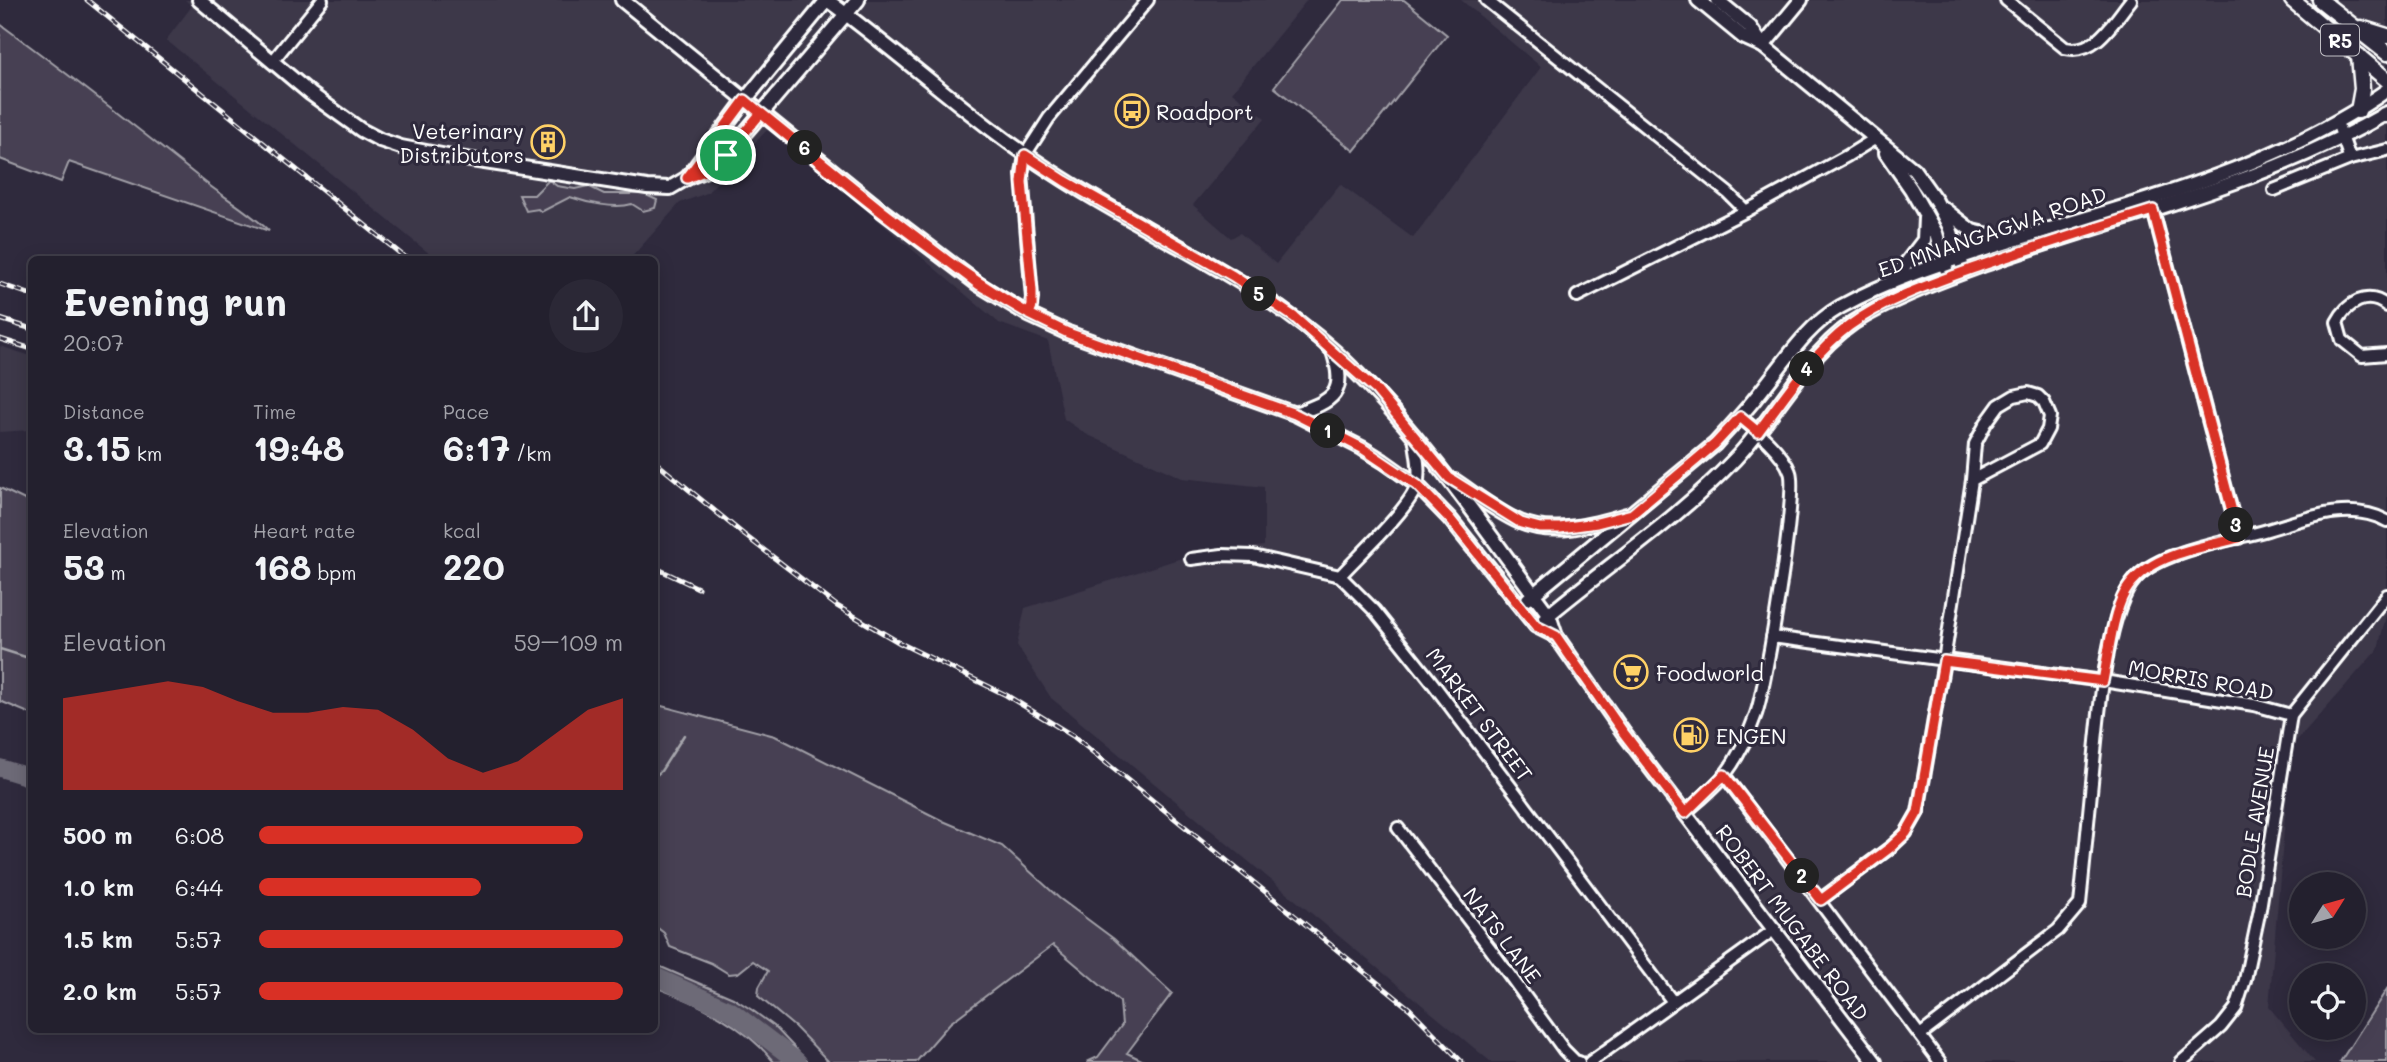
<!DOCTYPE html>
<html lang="en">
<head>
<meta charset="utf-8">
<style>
	:root { --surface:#23202e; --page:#2b2836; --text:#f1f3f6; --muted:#a3a3aa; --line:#403e4a; --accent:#d93025 }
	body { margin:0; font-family:Mali,sans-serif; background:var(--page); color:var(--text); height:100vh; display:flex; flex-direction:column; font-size:26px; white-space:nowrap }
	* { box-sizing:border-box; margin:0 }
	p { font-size:23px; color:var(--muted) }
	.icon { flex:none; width:38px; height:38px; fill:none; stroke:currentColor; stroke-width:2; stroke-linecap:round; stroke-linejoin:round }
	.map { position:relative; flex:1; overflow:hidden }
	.panel { position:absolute; left:28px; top:256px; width:630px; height:777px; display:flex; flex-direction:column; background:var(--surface); border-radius:10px; box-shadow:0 4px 18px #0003,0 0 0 2px var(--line) }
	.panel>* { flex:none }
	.needle { width:46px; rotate:53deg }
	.tools { position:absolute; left:2289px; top:872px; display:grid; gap:14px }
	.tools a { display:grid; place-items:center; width:77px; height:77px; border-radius:50%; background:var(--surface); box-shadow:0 4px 18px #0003,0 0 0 2px var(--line); font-size:35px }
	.pin { position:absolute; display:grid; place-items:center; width:60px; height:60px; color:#fff; margin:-30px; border:4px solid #fff; border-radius:50%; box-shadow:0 2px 7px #0007 }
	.km { position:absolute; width:35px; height:35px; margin:-18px; border-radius:50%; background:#222; color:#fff; font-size:19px; line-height:35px; text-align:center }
	.round { display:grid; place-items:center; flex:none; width:74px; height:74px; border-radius:37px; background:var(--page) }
	.headline { display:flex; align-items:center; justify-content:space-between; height:119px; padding:0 35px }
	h1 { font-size:38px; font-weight:700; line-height:52px }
	.figures { display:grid; grid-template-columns:repeat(3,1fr); gap:10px; height:119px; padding:7px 35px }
	.figures div { display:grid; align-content:center }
	.figures b { font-size:35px; font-weight:700 }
	.figures small { font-size:19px; font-weight:400 }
	.figures p { font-size:19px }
	.chart { height:196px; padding:14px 35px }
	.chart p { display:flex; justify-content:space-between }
	.chart svg { width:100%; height:126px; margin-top:7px; fill:var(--accent); opacity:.7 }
	ul { padding:0 35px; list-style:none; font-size:23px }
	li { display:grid; grid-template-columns:112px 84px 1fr; align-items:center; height:52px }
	li i { height:18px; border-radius:9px; background:var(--accent) }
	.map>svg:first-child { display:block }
	.built { fill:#3c3749 }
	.green { fill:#464152; stroke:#a2a0a8; stroke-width:2 }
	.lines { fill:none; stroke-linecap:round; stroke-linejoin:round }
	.stream { stroke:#a7a6ad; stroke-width:2.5 }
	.river { stroke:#6d6a77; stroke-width:18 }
	.minor-casing { stroke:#fff; stroke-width:16 }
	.major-casing { stroke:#fff; stroke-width:18 }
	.highway-casing { stroke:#fff; stroke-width:19 }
	.minor { stroke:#2f2a3d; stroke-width:10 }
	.major { stroke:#2f2a3d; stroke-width:12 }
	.highway { stroke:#2f2a3d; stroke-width:14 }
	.rail-casing { stroke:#fff; stroke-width:5 }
	.rail { stroke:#2f2a3d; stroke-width:2.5; stroke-dasharray:8; stroke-linecap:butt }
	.route-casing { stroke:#fff; stroke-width:14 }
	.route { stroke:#d93025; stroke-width:9 }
	.labels { text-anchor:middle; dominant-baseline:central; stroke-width:6; stroke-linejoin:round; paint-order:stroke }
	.shield { fill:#2f2a3d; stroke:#c1bfc5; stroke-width:2 }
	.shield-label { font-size:19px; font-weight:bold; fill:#fff }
	.poi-label { font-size:21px; fill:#fff; stroke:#2f2a3d; text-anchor:start }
	.street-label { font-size:21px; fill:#fff; stroke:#2f2a3d }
</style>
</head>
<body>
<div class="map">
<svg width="2387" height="1062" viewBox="0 0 2387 1062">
	<rect width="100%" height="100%" fill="#2f2a3d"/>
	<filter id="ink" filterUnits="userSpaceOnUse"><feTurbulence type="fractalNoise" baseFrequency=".0143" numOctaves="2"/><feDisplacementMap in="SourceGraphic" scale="14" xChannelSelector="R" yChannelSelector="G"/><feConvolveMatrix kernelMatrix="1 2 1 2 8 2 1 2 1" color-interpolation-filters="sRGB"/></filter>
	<g filter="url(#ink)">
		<!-- built -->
		<g class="built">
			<path d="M185 0H1307L1232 92 1265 118 1193 205 1231 238 1240 233 1276 264 1340 184 1413 238 1541 67 1461 0H2387V612L2378 649 2291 747 2269 1007 2315 1062H1491L1051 698 1017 645 1025 608 1191 555 1264 546V487L1182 478 1086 434 1064 419 1048 341 999 323 769 128 707 193 680 203 630 259H436L166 40 192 6Z"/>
			<path d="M0 346 31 356V430L0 432Z"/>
		</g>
		<!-- green -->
		<g class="green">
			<path d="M1343 0H1404L1447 35 1354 151 1274 87Z"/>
			<path d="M0 24C68 74 135 126 201 179 223 197 249 211 269 231L69 162 61 182 0 159Z"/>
			<path d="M549 180 557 186 575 189 588 186 604 194H644L657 200 655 208 643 211 632 204C615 209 587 203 570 197L541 212 538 209 526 211 519 195H534Z"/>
			<path d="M0 488 31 503V714L0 701Z"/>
			<path d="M654 704 775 736 943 821 1002 846 1059 898 1114 939 1172 993 1127 1053 1146 1062H1087L1098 1057 1122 1025 1120 1002 1053 945 950 1023 916 1062H829L796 1028 758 996 759 987 768 971 753 961 738 973 729 974 711 963 670 947 664 933 655 926Z"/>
			<path d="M654 964 733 998 752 1010 774 1026 808 1062H774C744 1025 699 1003 655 987Z"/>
			<path d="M2387 989V1062H2340Z"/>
		</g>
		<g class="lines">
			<!-- stream -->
			<g class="stream">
				<path d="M0 649 32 659"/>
				<path d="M654 777 661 771 684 735"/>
			</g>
			<!-- river -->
			<g class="river">
				<path d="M0 768 32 778"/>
				<path d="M654 976 731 1011 798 1062"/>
			</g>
			<defs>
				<g id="minor">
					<path d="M1486 0 1728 193 1746 211 1847 156 1876 138"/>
					<path d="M2006 0 2065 48C2096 55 2113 22 2131 0"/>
					<path d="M272 62 322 0"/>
					<path d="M2337 122 2350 159"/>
					<path d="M2274 190 2350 159 2387 150"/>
					<path d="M2151 202 2239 538"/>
					<path d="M1577 296 1746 211"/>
					<path d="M2387 306C2367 290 2347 303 2337 322L2342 340 2362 356 2387 354"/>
					<path d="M1029 315 1032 298 1022 174 1025 155 1049 118 1148 0"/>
					<path d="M1191 559 1222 555 1253 556 1340 576 1375 611 1431 681 1673 1002"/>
					<path d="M1340 576C1358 556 1410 508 1417 485 1421 470 1416 451 1414 436"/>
					<path d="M1772 637 2103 681 2254 705 2291 715"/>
					<path d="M1724 775 1940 1062"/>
					<path d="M1685 813C1698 801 1713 789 1724 776 1737 759 1749 734 1756 714 1766 687 1798 492 1790 472 1783 452 1756 430 1740 417"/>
					<path d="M1398 828 1489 947 1564 1050 1575 1061 1579 1062"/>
					<path d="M1820 900 1891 847 1906 833 1918 812 1944 661 1972 480 1975 444 1986 423 1999 405 2014 396 2028 393 2038 396 2044 402 2050 416 2048 429 2040 444 1972 480"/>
					<path d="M1920 1035 2058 930 2080 904C2084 860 2089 816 2093 772 2098 725 2105 612 2136 578 2159 552 2230 540 2264 531 2303 520 2348 500 2387 521"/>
					<path d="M1590 1062 1775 929"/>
					<path d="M2181 1062 2221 1027 2236 1008 2245 980 2260 909 2291 715 2387 595"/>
				</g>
				<g id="major">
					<path d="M199 0 311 94 361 130 380 140 401 147 452 157 647 187 670 188 687 178 711 168 726 155 858 0"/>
					<path d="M622 0 881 210 978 284 1029 315 1068 333 1295 414 1362 448 1383 461 1417 485 1450 519 1536 626 1556 636"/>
					<path d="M827 0C907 58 979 127 1063 179 1154 237 1255 279 1335 352 1419 429 1481 524 1549 615L1556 636 1623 732 1875 1062"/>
					<path d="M1698 0 1743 37 1763 46 1914 170 1936 201 1949 226 1962 265"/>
					<path d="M1717 0 1750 27 1763 46"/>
					<path d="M1763 46 1801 0"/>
					<path d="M1886 153 1911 189 1936 233 1946 269"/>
					<path d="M687 178 745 100 827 0"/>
					<path d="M1944 209 1972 231 2011 240"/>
					<path d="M1891 283 1924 240 1925 218"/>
					<path d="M1295 414C1334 400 1347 394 1333 351"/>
					<path d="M1455 481C1476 495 1497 512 1520 522 1553 536 1593 525 1626 515"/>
					<path d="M1528 599 1715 444C1729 428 1744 413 1757 396 1782 366 1805 327 1840 307 1889 280 1945 262 1998 245 2131 203 2272 171 2387 90"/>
					<path d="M1545 618C1608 565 1678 519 1735 459 1778 414 1810 345 1866 315 1909 291 1956 275 2002 258 2132 213 2267 183 2387 113"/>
				</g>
				<g id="highway">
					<path d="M2292 0 2387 80"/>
					<path d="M2320 0 2387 53"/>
					<path d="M2361 28 2387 36"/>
					<path d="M2358 111 2362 89 2359 56"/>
					<path d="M2384 115H2387"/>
				</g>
			</defs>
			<!-- minor casing -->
			<use href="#minor" class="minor-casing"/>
			<!-- major casing -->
			<use href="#major" class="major-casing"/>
			<!-- highway casing -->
			<use href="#highway" class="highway-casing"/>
			<!-- minor -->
			<use href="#minor" class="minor"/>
			<!-- major -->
			<use href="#major" class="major"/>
			<!-- highway -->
			<use href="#highway" class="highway"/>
			<defs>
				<g id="rail">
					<path d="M87 0 407 259"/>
					<path d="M0 284 32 295"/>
					<path d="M0 319 32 329"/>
					<path d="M0 339 32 349"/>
					<path d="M654 461 743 534 837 606 900 643 1006 695 1073 736 1410 1009 1462 1062"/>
					<path d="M654 567 698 588"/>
				</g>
			</defs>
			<!-- rail casing -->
			<use href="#rail" class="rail-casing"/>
			<!-- rail -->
			<use href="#rail" class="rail"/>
		</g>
	</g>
	<g class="lines" filter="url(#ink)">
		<defs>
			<path id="route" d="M726 155 761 113 881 210 978 284 1029 314 1068 333 1295 414 1362 448 1417 485 1450 519 1536 626 1556 636 1623 732 1685 813 1724 775 1821 900 1891 847 1906 833 1918 812 1944 661 2103 681C2108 656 2113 613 2125 592 2147 554 2200 548 2239 538L2153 210C2095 228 2038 246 1980 266 1936 282 1887 298 1849 326 1812 354 1786 395 1758 432L1740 417 1715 444 1632 514 1597 523 1560 528H1540L1521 523 1449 478 1376 390 1294 317 1233 276 1065 181 1025 155 1022 182 1032 291V306L1029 314C928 254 835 176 745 100L687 178 711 168 726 155"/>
		</defs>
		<!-- route casing -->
		<use href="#route" class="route-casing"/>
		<!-- route -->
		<use href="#route" class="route"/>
	</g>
	<!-- icons -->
	<defs>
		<symbol id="bus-ring" viewBox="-11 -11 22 22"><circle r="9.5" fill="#2f2a3d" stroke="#ffd166" stroke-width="1.5"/><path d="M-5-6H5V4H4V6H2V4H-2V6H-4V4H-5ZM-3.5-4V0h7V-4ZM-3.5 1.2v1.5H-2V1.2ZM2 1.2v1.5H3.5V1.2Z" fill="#ffd166"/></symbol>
		<symbol id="building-ring" viewBox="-11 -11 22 22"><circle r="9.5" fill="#2f2a3d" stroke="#ffd166" stroke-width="1.5"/><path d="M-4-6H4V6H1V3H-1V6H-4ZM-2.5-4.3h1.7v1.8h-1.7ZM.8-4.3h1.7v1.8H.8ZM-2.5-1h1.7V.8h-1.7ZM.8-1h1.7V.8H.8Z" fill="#ffd166"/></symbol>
		<symbol id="supermarket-ring" viewBox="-11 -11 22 22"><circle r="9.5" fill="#2f2a3d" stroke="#ffd166" stroke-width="1.5"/><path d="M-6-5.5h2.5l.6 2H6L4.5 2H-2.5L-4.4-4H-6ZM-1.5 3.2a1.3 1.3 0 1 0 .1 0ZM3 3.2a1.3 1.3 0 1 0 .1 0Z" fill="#ffd166"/></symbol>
		<symbol id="fuel-ring" viewBox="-11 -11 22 22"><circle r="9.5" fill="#2f2a3d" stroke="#ffd166" stroke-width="1.5"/><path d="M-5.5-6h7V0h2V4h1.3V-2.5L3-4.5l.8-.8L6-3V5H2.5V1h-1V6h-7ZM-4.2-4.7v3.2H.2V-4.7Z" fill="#ffd166"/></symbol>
	</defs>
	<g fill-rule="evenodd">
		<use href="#bus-ring" x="1113" y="92" width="38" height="38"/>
		<use href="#building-ring" x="529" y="123" width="38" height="38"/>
		<use href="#supermarket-ring" x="1612" y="653" width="38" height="38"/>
		<use href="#fuel-ring" x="1672" y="716" width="38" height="38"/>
	</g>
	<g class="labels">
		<!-- shield labels -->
		<rect class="shield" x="2321" y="24.5" width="38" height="31" rx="5"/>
		<g class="shield-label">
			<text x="2340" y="40">R5</text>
		</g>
		<!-- poi labels -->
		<g class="poi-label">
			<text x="1156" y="111">Roadport</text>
			<text x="524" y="130" text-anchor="end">Veterinary<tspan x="524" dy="24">Distributors</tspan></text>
			<text x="1656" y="672">Foodworld</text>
			<text x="1716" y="735">ENGEN</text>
		</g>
		<!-- street labels -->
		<g class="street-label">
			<text transform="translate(1992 231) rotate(-19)">ED MNANGAGWA ROAD</text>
			<text transform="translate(2201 679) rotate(10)">MORRIS ROAD</text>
			<text transform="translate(1480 714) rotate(53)">MARKET STREET</text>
			<text transform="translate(2254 822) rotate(-81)">BODLE AVENUE</text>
			<text transform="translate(1793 922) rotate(53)">ROBERT MUGABE ROAD</text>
			<text transform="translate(1503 935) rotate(53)">NATS LANE</text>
		</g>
	</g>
</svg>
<div class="tools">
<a><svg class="needle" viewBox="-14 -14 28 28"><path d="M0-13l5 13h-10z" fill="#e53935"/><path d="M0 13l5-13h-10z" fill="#a3a3aa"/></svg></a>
<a><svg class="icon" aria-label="locate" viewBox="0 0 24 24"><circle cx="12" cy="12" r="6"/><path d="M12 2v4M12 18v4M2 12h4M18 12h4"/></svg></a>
</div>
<div class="pin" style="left:726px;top:155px;background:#1e9e55"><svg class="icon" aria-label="arrive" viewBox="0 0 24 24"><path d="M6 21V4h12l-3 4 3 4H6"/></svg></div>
<b class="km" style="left:1328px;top:431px">1</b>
<b class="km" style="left:1802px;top:876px">2</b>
<b class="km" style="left:2236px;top:525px">3</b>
<b class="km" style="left:1807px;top:369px">4</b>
<b class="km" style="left:1259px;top:294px">5</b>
<b class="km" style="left:805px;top:148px">6</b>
<section class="panel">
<div class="headline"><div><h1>Evening run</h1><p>20:07</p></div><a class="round"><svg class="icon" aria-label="share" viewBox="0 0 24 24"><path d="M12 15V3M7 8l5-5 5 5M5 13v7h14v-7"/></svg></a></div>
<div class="figures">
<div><p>Distance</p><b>3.15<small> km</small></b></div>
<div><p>Time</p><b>19:48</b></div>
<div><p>Pace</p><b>6:17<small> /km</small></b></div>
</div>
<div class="figures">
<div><p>Elevation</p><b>53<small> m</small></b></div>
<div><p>Heart rate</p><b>168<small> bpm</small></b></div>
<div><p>kcal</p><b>220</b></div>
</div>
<div class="chart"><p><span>Elevation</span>59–109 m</p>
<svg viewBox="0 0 160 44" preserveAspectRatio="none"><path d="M0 44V12L10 10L20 8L30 6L40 8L50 13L60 17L70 17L80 15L90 16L100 23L110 33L120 38L130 34L140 25L150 16L160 12V44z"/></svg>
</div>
<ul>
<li><b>500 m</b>6:08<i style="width:89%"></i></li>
<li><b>1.0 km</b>6:44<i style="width:61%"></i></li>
<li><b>1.5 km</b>5:57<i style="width:100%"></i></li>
<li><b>2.0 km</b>5:57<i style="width:100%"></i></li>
</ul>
</section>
</div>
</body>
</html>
